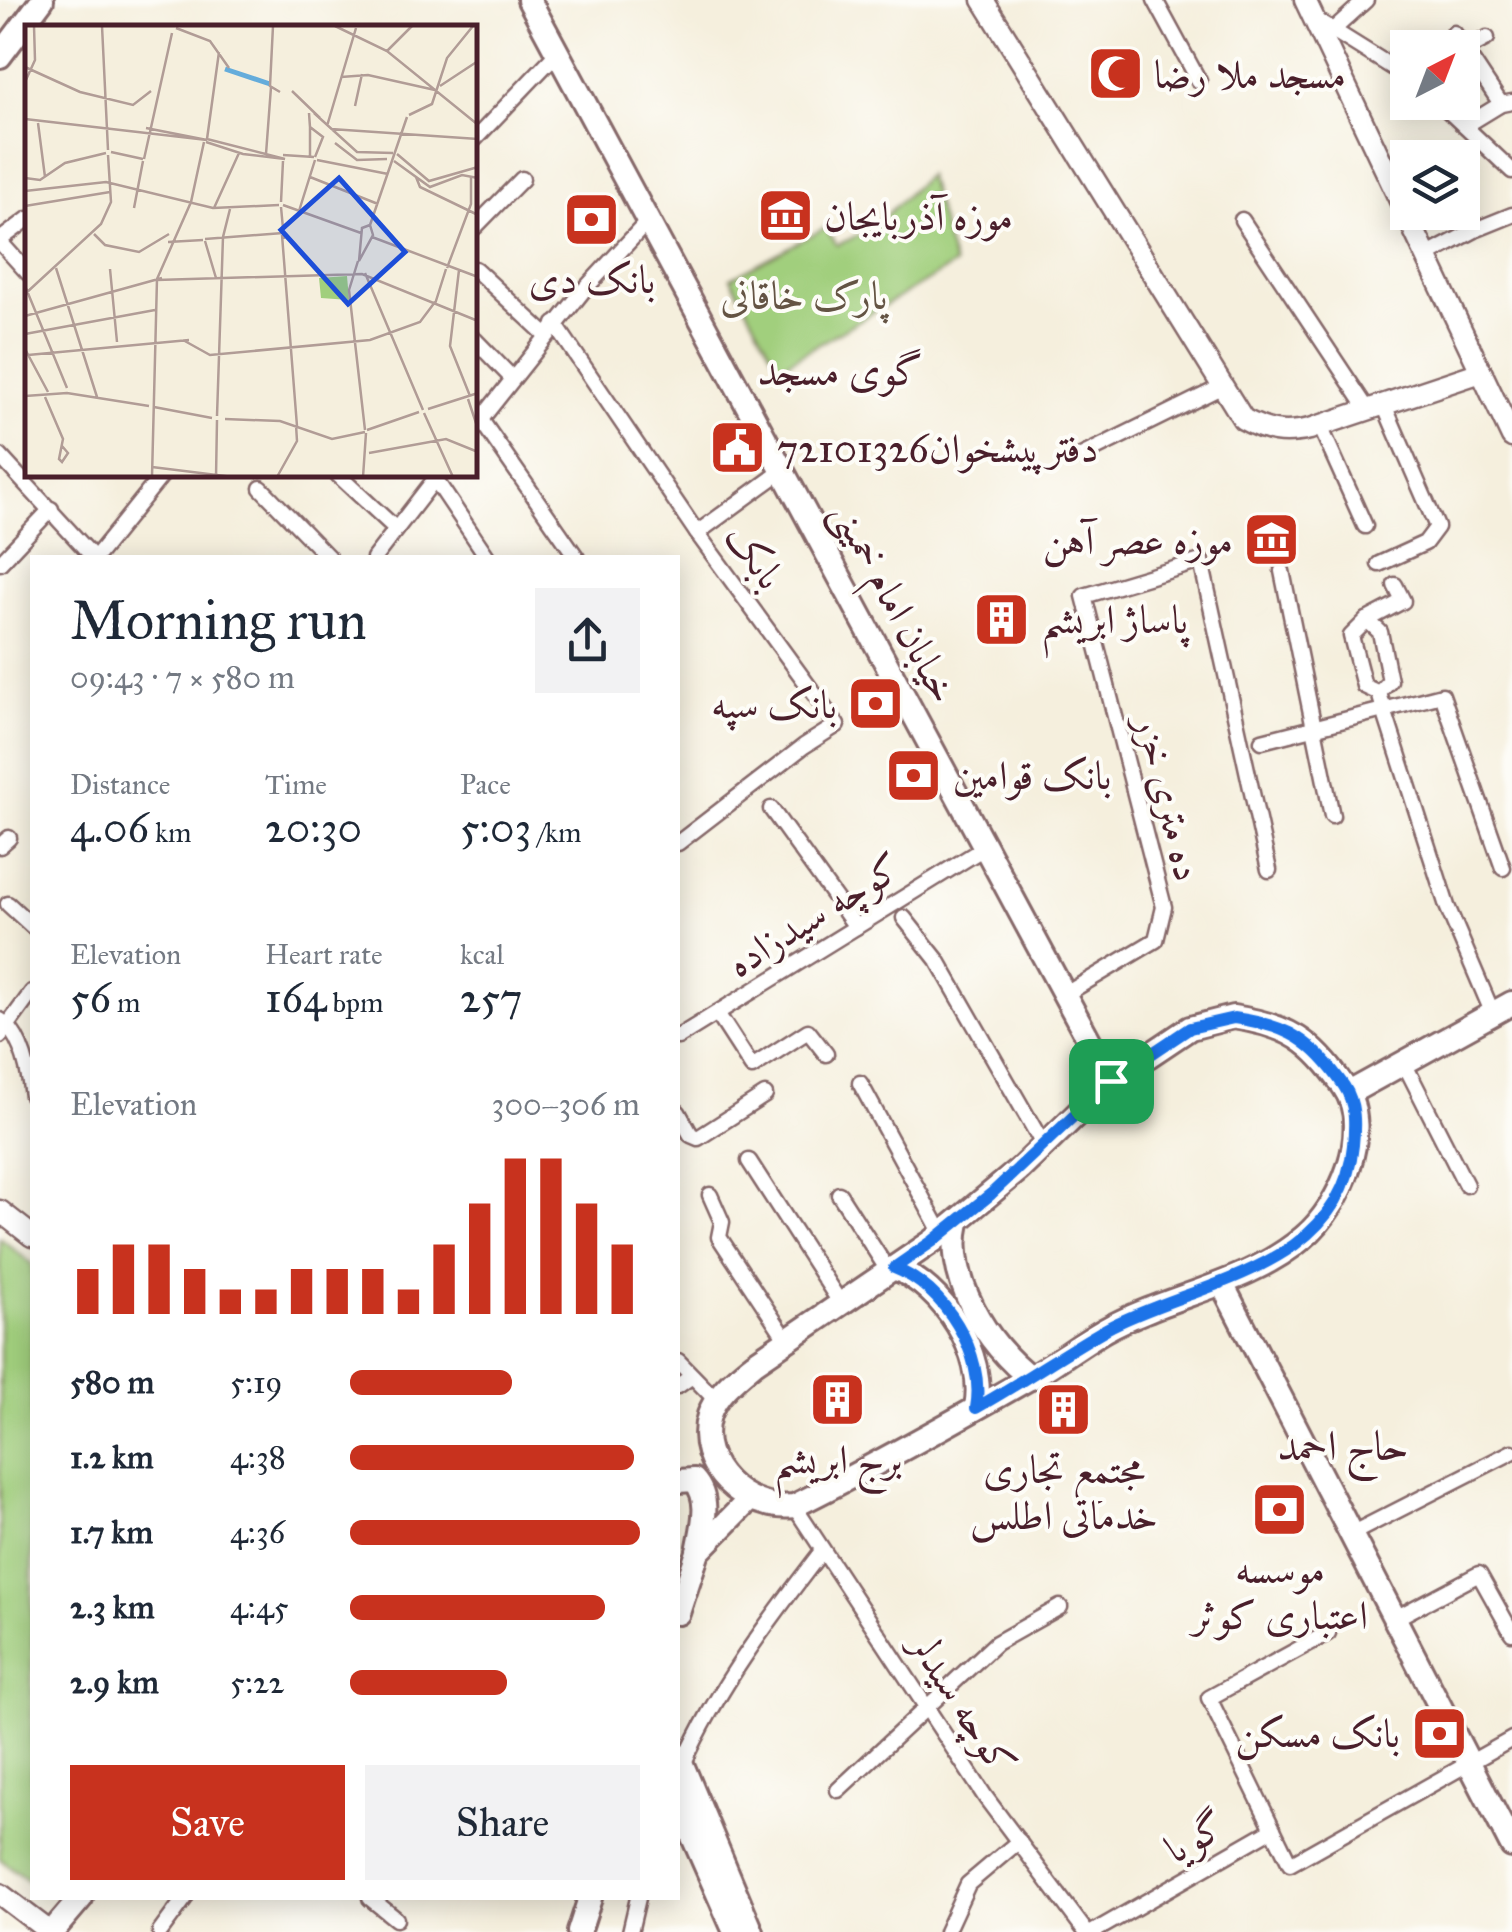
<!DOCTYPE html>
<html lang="en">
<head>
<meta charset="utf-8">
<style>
	:root { --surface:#fff; --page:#f2f2f3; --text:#1f2937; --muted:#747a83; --accent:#c8321e }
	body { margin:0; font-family:"IM FELL Great Primer",Amiri,serif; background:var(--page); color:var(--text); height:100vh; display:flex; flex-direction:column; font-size:38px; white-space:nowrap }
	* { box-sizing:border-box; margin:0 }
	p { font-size:32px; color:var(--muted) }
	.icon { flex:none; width:55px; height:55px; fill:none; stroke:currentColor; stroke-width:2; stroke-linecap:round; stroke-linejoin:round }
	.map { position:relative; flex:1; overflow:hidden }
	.panel { position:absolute; left:30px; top:555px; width:650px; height:1345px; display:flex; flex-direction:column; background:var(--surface); border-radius:0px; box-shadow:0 5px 25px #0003 }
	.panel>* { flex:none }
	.needle { width:65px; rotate:42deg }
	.buttons { position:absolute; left:1390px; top:30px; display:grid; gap:20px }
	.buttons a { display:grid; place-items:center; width:90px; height:90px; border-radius:0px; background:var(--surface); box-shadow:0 5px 25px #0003; font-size:50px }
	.pin { position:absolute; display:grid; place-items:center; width:85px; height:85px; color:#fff; margin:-42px; border-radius:20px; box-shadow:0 5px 15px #0006 }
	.round { display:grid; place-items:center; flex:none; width:105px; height:105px; border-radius:0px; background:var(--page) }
	.summary { display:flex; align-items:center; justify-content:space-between; height:170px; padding:0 40px }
	h1 { font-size:55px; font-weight:600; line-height:75px }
	.stats { display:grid; grid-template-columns:repeat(3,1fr); gap:15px; height:170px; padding:10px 40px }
	.stats div { display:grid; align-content:center }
	.stats b { font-size:42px; font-weight:600 }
	.stats small { font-size:28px; font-weight:400 }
	.stats p { font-size:28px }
	.chart { height:280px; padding:20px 40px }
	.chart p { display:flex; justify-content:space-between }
	.chart svg { width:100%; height:180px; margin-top:10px; stroke:var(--accent); stroke-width:6 }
	.cta { display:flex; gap:20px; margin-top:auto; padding:20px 40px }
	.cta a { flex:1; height:115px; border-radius:0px; background:var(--accent); color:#fff; font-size:40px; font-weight:600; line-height:115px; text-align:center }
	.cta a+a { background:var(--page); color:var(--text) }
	ul { padding:0 40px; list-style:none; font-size:32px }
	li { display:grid; grid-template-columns:160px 120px 1fr; align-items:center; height:75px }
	li i { height:25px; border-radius:12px; background:var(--accent) }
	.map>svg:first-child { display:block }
	.green { fill:#a1cf7d; stroke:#767754; stroke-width:2.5 }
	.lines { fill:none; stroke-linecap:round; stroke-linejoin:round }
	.street-casing { stroke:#866869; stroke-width:19 }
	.secondary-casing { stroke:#866869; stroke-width:25 }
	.primary-casing { stroke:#866869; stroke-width:28 }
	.street { stroke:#fff; stroke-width:14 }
	.secondary { stroke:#fff; stroke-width:20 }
	.primary { stroke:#fff; stroke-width:22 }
	.route-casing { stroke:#fff; stroke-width:20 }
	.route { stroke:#1a73e8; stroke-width:12 }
	.labels { text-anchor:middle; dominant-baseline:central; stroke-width:8; stroke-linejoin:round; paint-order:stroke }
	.poi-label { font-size:40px; fill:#4a1f2b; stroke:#fdfcf7; text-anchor:start }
	.park-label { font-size:40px; fill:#645444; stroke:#fdfcf7 }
	.street-label { font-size:40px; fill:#4a1f2b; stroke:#fdfcf7 }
	.neighbourhood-label { font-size:42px; fill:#4a1f2b; stroke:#fdfcf7 }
	.inset-river { fill:none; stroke:#64acdb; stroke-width:5 }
	.inset-road { fill:none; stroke:#b19c96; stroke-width:2.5 }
	.view { fill:#1d4ed8; fill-opacity:0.15; stroke:#1d4ed8; stroke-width:5 }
	.inset-edge { fill:none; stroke:#4a1f2b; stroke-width:5 }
</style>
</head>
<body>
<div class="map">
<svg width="1512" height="1932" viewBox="0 0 1512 1932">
	<rect width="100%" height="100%" fill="#fdfcf7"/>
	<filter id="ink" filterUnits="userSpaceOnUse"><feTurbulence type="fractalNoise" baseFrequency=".01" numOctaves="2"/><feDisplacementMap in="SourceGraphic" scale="20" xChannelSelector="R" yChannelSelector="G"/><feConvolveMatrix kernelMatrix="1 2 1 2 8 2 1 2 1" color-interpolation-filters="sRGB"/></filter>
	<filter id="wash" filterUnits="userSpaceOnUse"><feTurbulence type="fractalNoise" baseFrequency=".0048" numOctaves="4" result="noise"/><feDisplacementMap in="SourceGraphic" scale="40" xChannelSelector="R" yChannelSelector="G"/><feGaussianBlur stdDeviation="2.25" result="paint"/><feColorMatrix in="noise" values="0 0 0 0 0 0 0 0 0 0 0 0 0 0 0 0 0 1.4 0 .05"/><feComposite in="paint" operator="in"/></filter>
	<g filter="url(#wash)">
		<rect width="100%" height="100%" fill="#f5efdd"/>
		<!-- green -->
		<g class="green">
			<path d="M927 175 954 265 779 367 731 278 825 228 837 245 871 230Z"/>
			<path d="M0 1238 32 1264V1883L0 1859Z"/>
		</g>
	</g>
	<g filter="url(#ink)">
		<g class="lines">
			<defs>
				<g id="street">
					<path d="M1155 0 1199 81"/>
					<path d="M1315 19 1408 77"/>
					<path d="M1333 30 1366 0"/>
					<path d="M1454 33 1501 104"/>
					<path d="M1465 50 1487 38"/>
					<path d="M1439 102 1512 171"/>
					<path d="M1465 126 1501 104 1512 102"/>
					<path d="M475 139 557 53"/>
					<path d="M1242 220 1368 410"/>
					<path d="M475 227 522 179"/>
					<path d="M0 240 28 219"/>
					<path d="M0 242 28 273"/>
					<path d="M1426 256 1475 230 1512 215"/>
					<path d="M475 269 546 335"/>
					<path d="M555 324 697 533 837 725 804 746 678 843"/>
					<path d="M475 340 512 378"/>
					<path d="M481 420 577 558"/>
					<path d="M1320 426 1365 526"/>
					<path d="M475 427 583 291 648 221"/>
					<path d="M0 456 94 558"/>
					<path d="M1081 456 1221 387"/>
					<path d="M338 475 396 529"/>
					<path d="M435 479 488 558"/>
					<path d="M261 488 329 558"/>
					<path d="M697 533 782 471"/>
					<path d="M95 558 162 475"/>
					<path d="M374 558 438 475"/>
					<path d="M0 563 51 509"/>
					<path d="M1379 564 1425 543 1437 527 1384 405"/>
					<path d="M1282 571 1332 816"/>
					<path d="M1367 620 1380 632 1390 681 1379 693 1384 710 1447 906 1493 1014"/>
					<path d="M1379 693 1364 686 1351 636 1367 620 1403 601 1395 585"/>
					<path d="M1262 741 1442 695 1503 868"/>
					<path d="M771 809 856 927"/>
					<path d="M0 846 9 838"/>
					<path d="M8 904 32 926"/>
					<path d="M904 918 938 961 1044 1146"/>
					<path d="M1064 995 1156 940 1164 907 1084 596 1201 561 1269 870"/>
					<path d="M717 1013 752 1067 808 1031 826 1054"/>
					<path d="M0 1020C22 1034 29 1072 32 1096"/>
					<path d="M0 1036 32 992"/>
					<path d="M678 1037 984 848"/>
					<path d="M1404 1063 1466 1185"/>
					<path d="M860 1083 942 1234"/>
					<path d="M678 1112 691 1135 698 1138 765 1095"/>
					<path d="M749 1161 841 1304"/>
					<path d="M839 1194 889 1272"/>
					<path d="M710 1195 722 1222 719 1237 787 1340"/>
					<path d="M678 1361 716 1400"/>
					<path d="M678 1386 692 1376"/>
					<path d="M794 1506 986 1798 1086 1932"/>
					<path d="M1351 1534 1512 1452"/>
					<path d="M1394 1619 1479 1574 1512 1633"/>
					<path d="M1328 1633 1209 1698 1290 1864 1512 1739"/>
					<path d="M683 1765C717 1688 771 1617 822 1551"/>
					<path d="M838 1790 996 1643 1060 1607"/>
					<path d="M370 1898 396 1919"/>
					<path d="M160 1932 185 1898"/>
					<path d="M630 1932 638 1898"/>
					<path d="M946 1932 968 1884 1019 1841"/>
					<path d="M1093 1932 1273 1829"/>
				</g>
				<g id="secondary">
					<path d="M983 0 1243 419C1267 432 1283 435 1310 429L1481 372"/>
					<path d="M1305 0 1512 437"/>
					<path d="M0 1211 32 1236"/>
					<path d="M0 1894 50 1932"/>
				</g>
				<g id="primary">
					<path d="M529 0 1111 1081"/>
					<path d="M0 56 42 0"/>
					<path d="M1233 1017C1288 1025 1313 1041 1344 1087 1374 1130 1340 1207 1304 1237 1247 1286 1169 1294 1105 1330 1079 1345 1055 1364 1028 1379 951 1423 873 1467 794 1506 746 1512 693 1466 709 1415 716 1393 737 1377 754 1363L933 1241 1020 1169 1111 1081 1190 1028Z"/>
					<path d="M1349 1093 1512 1003"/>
					<path d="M958 1222C945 1277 987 1346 1031 1378"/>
					<path d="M894 1268C943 1286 987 1355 976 1407"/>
					<path d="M1222 1284 1512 1846"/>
					<path d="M678 1481 694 1480C712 1500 702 1528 698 1552"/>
					<path d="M678 1613 698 1552 749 1500"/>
					<path d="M678 1755 752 1932"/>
					<path d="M678 1803 735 1932"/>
					<path d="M52 1932 81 1898"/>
					<path d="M579 1932 590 1898"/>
				</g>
			</defs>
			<!-- street casing -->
			<use href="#street" class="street-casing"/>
			<!-- secondary casing -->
			<use href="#secondary" class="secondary-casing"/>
			<!-- primary casing -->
			<use href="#primary" class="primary-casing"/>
			<!-- street -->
			<use href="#street" class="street"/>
			<!-- secondary -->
			<use href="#secondary" class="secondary"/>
			<!-- primary -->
			<use href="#primary" class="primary"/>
		</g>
	</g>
	<g class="lines" filter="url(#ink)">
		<defs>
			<path id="route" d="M1234 1018C1288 1025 1313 1041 1344 1086 1356 1104 1355 1125 1353 1145 1342 1270 1193 1282 1106 1329 1062 1354 1021 1383 976 1408 986 1354 944 1287 894 1268L933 1241 991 1194 1111 1081 1190 1028Z"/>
		</defs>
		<!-- route casing -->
		<use href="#route" class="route-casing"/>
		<!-- route -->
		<use href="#route" class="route"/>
	</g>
	<!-- icons -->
	<defs>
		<symbol id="mosque-square" viewBox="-11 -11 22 22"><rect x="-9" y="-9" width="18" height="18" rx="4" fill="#c8321e" stroke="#fdfcf7"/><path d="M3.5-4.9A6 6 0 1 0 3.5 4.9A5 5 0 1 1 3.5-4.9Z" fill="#fff"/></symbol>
		<symbol id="museum-square" viewBox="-11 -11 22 22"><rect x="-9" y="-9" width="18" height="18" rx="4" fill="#c8321e" stroke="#fdfcf7"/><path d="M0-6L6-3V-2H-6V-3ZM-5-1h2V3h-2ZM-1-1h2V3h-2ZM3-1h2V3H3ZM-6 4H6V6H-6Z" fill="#fff"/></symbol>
		<symbol id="bank-square" viewBox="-11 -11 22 22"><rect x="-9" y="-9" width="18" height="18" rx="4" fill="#c8321e" stroke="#fdfcf7"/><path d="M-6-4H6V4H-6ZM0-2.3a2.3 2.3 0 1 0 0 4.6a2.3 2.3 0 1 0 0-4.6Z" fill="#fff"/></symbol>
		<symbol id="civic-square" viewBox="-11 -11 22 22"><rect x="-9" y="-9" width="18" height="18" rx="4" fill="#c8321e" stroke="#fdfcf7"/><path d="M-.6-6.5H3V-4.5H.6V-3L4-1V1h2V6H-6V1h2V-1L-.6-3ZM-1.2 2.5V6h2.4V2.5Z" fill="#fff"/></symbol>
		<symbol id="building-square" viewBox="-11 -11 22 22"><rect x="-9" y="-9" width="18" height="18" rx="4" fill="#c8321e" stroke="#fdfcf7"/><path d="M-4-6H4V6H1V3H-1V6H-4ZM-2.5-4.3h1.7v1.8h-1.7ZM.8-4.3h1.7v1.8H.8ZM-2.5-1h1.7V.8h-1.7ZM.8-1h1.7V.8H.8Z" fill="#fff"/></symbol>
	</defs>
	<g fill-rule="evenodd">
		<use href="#mosque-square" x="1084" y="42" width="63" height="63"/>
		<use href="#museum-square" x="754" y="184" width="63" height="63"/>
		<use href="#bank-square" x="560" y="188" width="63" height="63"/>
		<use href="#civic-square" x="706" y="416" width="63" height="63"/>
		<use href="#museum-square" x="1240" y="508" width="63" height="63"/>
		<use href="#building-square" x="970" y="588" width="63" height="63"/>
		<use href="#bank-square" x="844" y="672" width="63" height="63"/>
		<use href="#bank-square" x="882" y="744" width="63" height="63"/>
		<use href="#building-square" x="806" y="1368" width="63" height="63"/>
		<use href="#building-square" x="1032" y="1378" width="63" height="63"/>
		<use href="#bank-square" x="1248" y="1478" width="63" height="63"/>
		<use href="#bank-square" x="1408" y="1702" width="63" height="63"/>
	</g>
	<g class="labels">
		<!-- poi labels -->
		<g class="poi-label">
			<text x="1154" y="74">مسجد ملا رضا</text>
			<text x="824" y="216">موزه آذربایجان</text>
			<text x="592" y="279" text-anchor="middle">بانک دی</text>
			<text x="777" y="448">دفترپیشخوان72101326</text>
			<text x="1233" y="540" text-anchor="end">موزه عصر آهن</text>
			<text x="1041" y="619">پاساژ ابریشم</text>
			<text x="837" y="704" text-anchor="end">بانک سپه</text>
			<text x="953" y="775">بانک قوامین</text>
			<text x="838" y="1459" text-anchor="middle">برج ابریشم</text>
			<text x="1064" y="1469" text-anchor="middle">مجتمع تجاری<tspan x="1064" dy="46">خدماتی اطلس</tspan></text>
			<text x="1280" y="1569" text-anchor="middle">موسسه<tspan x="1280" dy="46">اعتباری کوثر</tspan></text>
			<text x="1400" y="1733" text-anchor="end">بانک مسکن</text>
		</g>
		<!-- park labels -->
		<g class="park-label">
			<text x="804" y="295">پارک خاقانی</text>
		</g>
		<!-- street labels -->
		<g class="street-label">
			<text transform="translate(755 556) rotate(54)">بابک</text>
			<text transform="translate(895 602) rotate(62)">خیابان امام خمینی</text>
			<text transform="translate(1169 798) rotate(76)">ده متری خزر</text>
			<text transform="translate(814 915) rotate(-32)">کوچه سیدزاده</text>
			<text transform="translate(963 1704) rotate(57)">کوچه سیدلر</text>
			<text transform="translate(1195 1837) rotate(-30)">گویا</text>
		</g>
		<!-- neighbourhood labels -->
		<g class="neighbourhood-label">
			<text x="840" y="371">گوی مسجد</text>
			<text x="1343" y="1446">حاج احمد</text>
		</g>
	</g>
	<!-- overview -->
	<g transform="translate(25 25)">
		<rect width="452" height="452" fill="#f5efdd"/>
		<path d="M322 251 324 275 296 273 294 253Z" fill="#a1cf7d"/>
		<path class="inset-river" d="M200 44 245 59"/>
		<path class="inset-road" d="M77 1 83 125M248 1 245 61 255 67M310 1 362 26 452 99M151 3 185 16 204 43M362 26 387 1M0 42 55 67 108 80 126 66M316 52 343 50 410 65M0 57 10 35 9 1M415 61 453 36M267 66 295 93M330 81 337 49M284 88 285 102 298 112 290 132M289 88 332 127 368 128M384 90 407 79 422 33 448 1M0 94 182 115 121 103M13 98 20 152M302 101 331 3M285 102V133M306 104 453 114M182 114 194 27M181 117 218 129 260 134 182 114M310 118 332 135 362 134M86 127 118 134M241 129 246 62M372 129 404 156 453 142M258 130 289 132M119 134 147 8M292 135 363 149M369 136 405 162 437 150 453 153M285 152 353 179M391 152 395 162 453 190M0 153 15 155 40 138 81 128M0 166 81 157 188 183 254 180M256 177 258 136M258 180 336 208M0 181 85 167M256 182 259 214M109 183 118 136M189 183 214 128M274 186 290 135M345 200 382 92M345 200 348 210 334 236 337 203ZM69 209 80 220 114 227 144 209M257 210 272 401M347 212 453 252M180 214 258 208M180 216 191 253M143 217 178 215M333 236 324 265 340 405M31 243 72 372M422 243 446 179V151M85 244 92 317M434 245 425 321 445 371M340 248 398 385M132 255 337 249 453 296M0 261 42 363M0 269 76 199 86 177 83 130M410 279 421 244M0 291 137 253M0 309 130 285M158 315 185 330 345 315 395 297 410 277M0 324 23 367M3 330 164 315M0 371 42 368 124 381M20 372 38 414 34 434 37 437 43 428 37 421M443 374 453 404M129 382 187 393M403 384 453 368M399 388 428 452M192 391 198 212 205 184M200 394 255 396 307 414 340 407M342 405 394 387M344 428 421 414 453 427M127 442 208 452M127 452 132 254 166 177 179 117M191 452 192 395M252 452 272 416 271 400M338 452 341 408"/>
		<path class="view" d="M314 153 380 227 323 279 256 205Z"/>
		<rect width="452" height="452" class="inset-edge"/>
	</g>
</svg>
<div class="buttons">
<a><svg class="needle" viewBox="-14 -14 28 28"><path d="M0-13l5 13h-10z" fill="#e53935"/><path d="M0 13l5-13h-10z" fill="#747a83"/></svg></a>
<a><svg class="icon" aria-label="layers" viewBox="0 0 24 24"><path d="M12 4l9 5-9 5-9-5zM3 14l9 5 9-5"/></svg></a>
</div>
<div class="pin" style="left:1111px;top:1081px;background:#1e9e55"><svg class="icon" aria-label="arrive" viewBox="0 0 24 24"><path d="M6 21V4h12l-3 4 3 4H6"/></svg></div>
<section class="panel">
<div class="summary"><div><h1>Morning run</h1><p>09:43 · 7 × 580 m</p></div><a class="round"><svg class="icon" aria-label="share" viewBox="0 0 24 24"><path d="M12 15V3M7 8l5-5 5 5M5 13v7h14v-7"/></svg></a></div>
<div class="stats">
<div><p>Distance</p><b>4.06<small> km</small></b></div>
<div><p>Time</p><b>20:30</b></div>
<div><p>Pace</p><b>5:03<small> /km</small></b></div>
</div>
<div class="stats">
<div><p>Elevation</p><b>56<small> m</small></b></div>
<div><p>Heart rate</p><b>164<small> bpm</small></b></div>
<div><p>kcal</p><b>257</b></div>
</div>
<div class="chart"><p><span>Elevation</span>300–306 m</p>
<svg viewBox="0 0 160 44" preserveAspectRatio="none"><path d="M5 44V33M15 44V27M25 44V27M35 44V33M45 44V38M55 44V38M65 44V33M75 44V33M85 44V33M95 44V38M105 44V27M115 44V17M125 44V6M135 44V6M145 44V17M155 44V27"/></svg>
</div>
<ul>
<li><b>580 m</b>5:19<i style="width:56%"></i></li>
<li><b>1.2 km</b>4:38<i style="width:98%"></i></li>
<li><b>1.7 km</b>4:36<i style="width:100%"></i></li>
<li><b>2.3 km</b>4:45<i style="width:88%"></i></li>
<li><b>2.9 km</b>5:22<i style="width:54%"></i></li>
</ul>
<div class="cta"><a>Save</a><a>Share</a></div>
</section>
</div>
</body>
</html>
